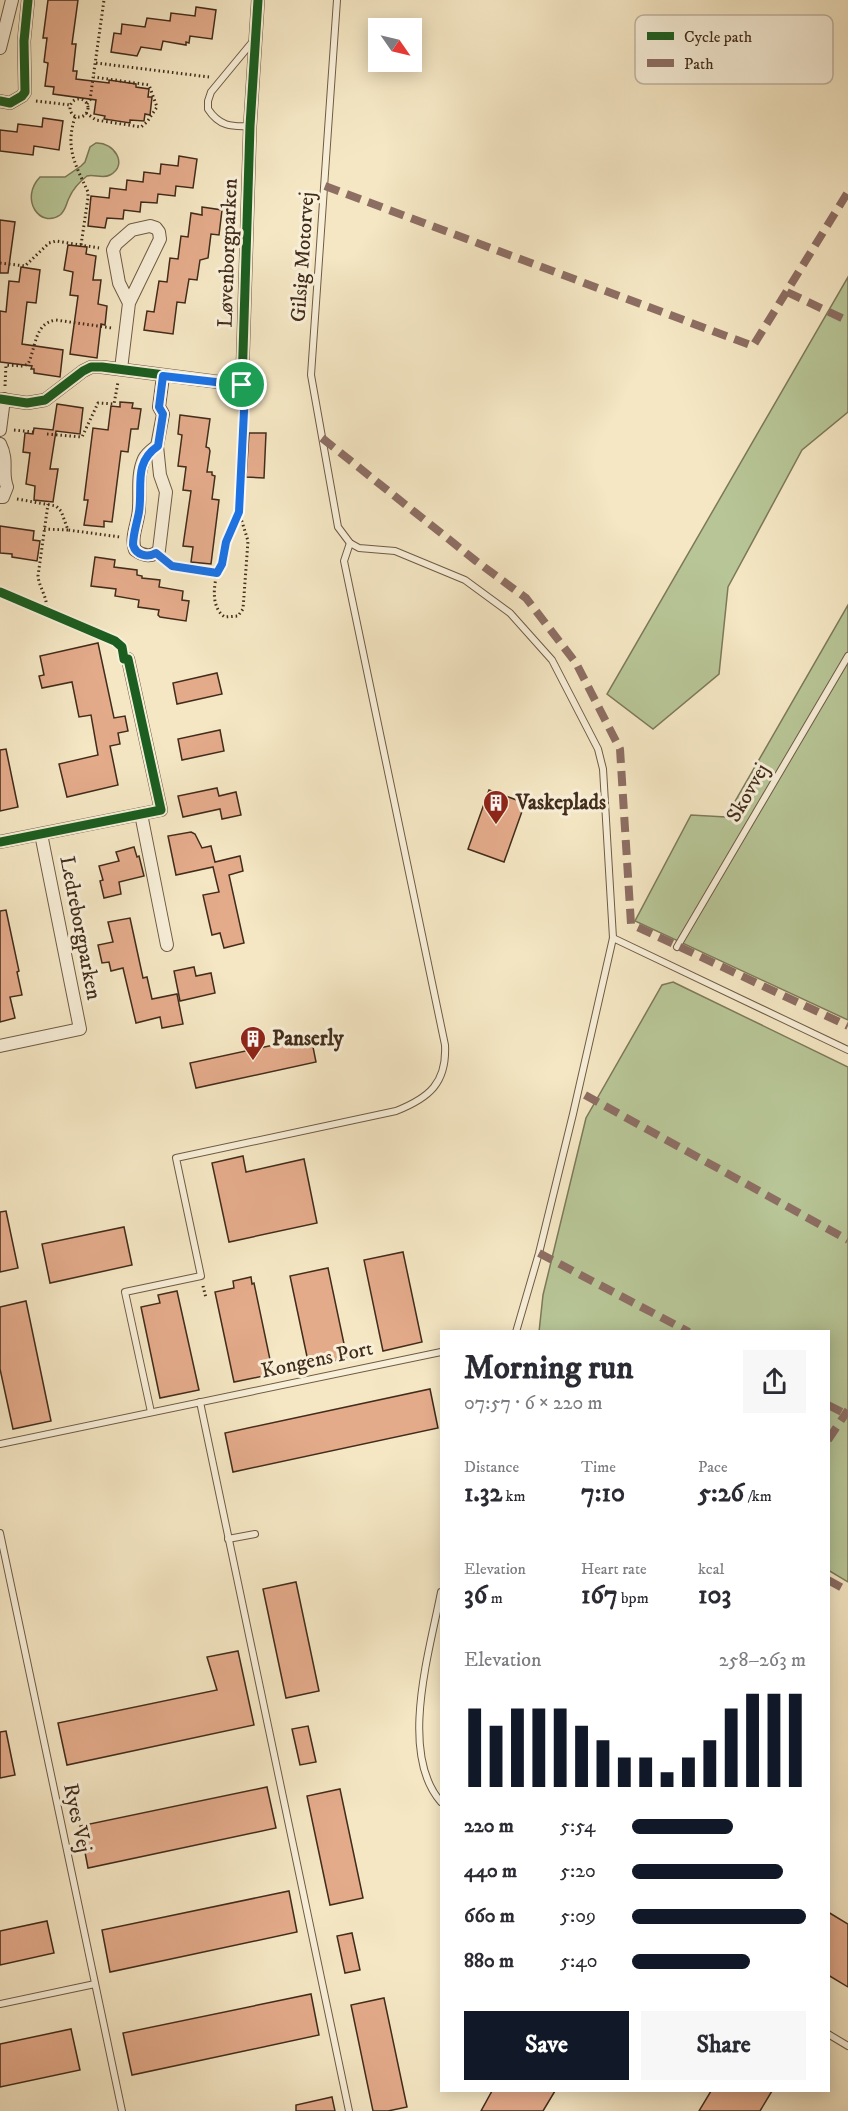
<!DOCTYPE html>
<html lang="en">
<head>
<meta charset="utf-8">
<style>
	:root { --surface:#fff; --page:#f7f7f7; --text:#2b2b33; --muted:#7c7c81; --accent:#111827 }
	body { margin:0; font-family:"IM FELL DW Pica",serif; background:var(--page); color:var(--text); height:100vh; display:flex; flex-direction:column; font-size:22px; white-space:nowrap }
	* { box-sizing:border-box; margin:0 }
	p { font-size:20px; color:var(--muted) }
	.icon { flex:none; width:33px; height:33px; fill:none; stroke:currentColor; stroke-width:2; stroke-linecap:round; stroke-linejoin:round }
	.map { position:relative; flex:1; overflow:hidden }
	.sheet { position:absolute; left:440px; top:1330px; width:390px; height:762px; display:flex; flex-direction:column; background:var(--surface); border-radius:0px; box-shadow:0 3px 15px #0003 }
	.sheet>* { flex:none }
	.needle { width:39px; rotate:124deg }
	.tools { position:absolute; left:368px; top:18px; display:grid; gap:12px }
	.tools a { display:grid; place-items:center; width:54px; height:54px; border-radius:0px; background:var(--surface); box-shadow:0 3px 15px #0003; font-size:30px }
	.pin { position:absolute; display:grid; place-items:center; width:51px; height:51px; color:#fff; margin:-26px; border:3px solid #fff; border-radius:50%; box-shadow:0 2px 6px #0007 }
	.round { display:grid; place-items:center; flex:none; width:63px; height:63px; border-radius:0px; background:var(--page) }
	.overview { display:flex; align-items:center; justify-content:space-between; height:102px; padding:0 24px }
	h1 { font-size:33px; font-weight:700; line-height:45px }
	.figures { display:grid; grid-template-columns:repeat(3,1fr); gap:9px; height:102px; padding:6px 24px }
	.figures div { display:grid; align-content:center }
	.figures b { font-size:26px; font-weight:700 }
	.figures small { font-size:16px; font-weight:400 }
	.figures p { font-size:16px }
	.chart { height:168px; padding:12px 24px }
	.chart p { display:flex; justify-content:space-between }
	.chart svg { width:100%; height:108px; margin-top:6px; stroke:var(--accent); stroke-width:6 }
	.cta { display:flex; gap:12px; margin-top:auto; padding:12px 24px }
	.cta a { flex:1; height:69px; border-radius:0px; background:var(--accent); color:#fff; font-size:24px; font-weight:700; line-height:69px; text-align:center }
	.cta a+a { background:var(--page); color:var(--text) }
	ul { padding:0 24px; list-style:none; font-size:20px }
	li { display:grid; grid-template-columns:96px 72px 1fr; align-items:center; height:45px }
	li i { height:15px; border-radius:8px; background:var(--accent) }
	.map>svg:first-child { display:block }
	.green { fill:#b8c697; stroke:#7d7959; stroke-width:1.5 }
	.building { fill:#e4ab8b; stroke:#422c1b; stroke-width:1.5 }
	.lines { fill:none; stroke-linecap:round; stroke-linejoin:round }
	.lane-casing { stroke:#6f5b45; stroke-width:8 }
	.street-casing { stroke:#6f5b45; stroke-width:14 }
	.path { stroke:#422c1b; stroke-width:3; stroke-dasharray:1.5 3; stroke-linecap:butt }
	.lane { stroke:#f8efd9; stroke-width:6 }
	.street { stroke:#f8efd9; stroke-width:12 }
	.quiet { stroke:#8d6e63; stroke-width:8; stroke-dasharray:15 8; stroke-linecap:butt }
	.cycleway-casing { stroke:#f8efd9; stroke-width:13 }
	.cycleway { stroke:#1b5e20; stroke-width:9 }
	.route-casing { stroke:#fff; stroke-width:12 }
	.route { stroke:#1a73e8; stroke-width:8 }
	.labels { text-anchor:middle; dominant-baseline:central; stroke-width:6; stroke-linejoin:round; paint-order:stroke }
	.street-label { font-size:21px; fill:#422c1b; stroke:#f8efd9 }
	.poi-label { font-size:21px; font-weight:bold; fill:#422c1b; stroke:#f8efd9; text-anchor:start }
	.key { fill:#f8efd9; stroke:#c1b4a0; stroke-width:1.5 }
	.key-label { font-size:16px; fill:#422c1b }
</style>
</head>
<body>
<div class="map">
<svg width="848" height="2111" viewBox="0 0 848 2111">
	<rect width="100%" height="100%" fill="#f5e7c4"/>
	<filter id="stains"><feTurbulence type="fractalNoise" baseFrequency=".00333" numOctaves="4"/><feColorMatrix values="0 0 0 0 .2 0 0 0 0 .09 0 0 0 0 .02 0 0 0 .5 -.17"/></filter>
	<radialGradient id="worn" r=".72"><stop offset=".6" stop-color="#630" stop-opacity="0"/><stop offset="1" stop-color="#630" stop-opacity=".3"/></radialGradient>
	<!-- green -->
	<g class="green">
		<path d="M96 143C114 142 129 165 110 175 103 179 94 174 87 176 79 182 73 189 69 198 66 204 66 210 60 215 40 229 19 199 40 177H65L81 166 85 162 90 147Z"/>
		<path d="M848 277V412L802 450 728 587 719 674 653 729 607 694Z"/>
		<path d="M848 605V1020L635 921 691 815 726 817Z"/>
		<path d="M673 982 848 1067V1582L828 1570V1332H539L543 1295 586 1118 662 985Z"/>
	</g>
	<!-- building -->
	<g class="building">
		<path d="M48 0H78L72 44H76L73 71H77L76 79 109 83V80L136 84V87L149 89 148 97H152L150 115 145 114 144 121 130 120V123L104 119 105 116 94 114 96 100 53 94 54 87 45 86 48 63 44 62 47 38H43Z"/>
		<path d="M196 7 216 10 212 39 190 36 189 43 186 42V45L163 41 161 50 141 47 137 56 111 52 114 33 121 34 122 24 145 27 147 18 170 21 171 13 195 16Z"/>
		<path d="M43 118 63 121 59 150 34 146 33 155 0 151V130L17 132 18 124 42 127Z"/>
		<path d="M179 156 197 159 193 188 176 186 175 196 158 194 157 203 141 202 140 212 124 210 123 219 107 218 105 228 88 226 91 196 109 198 110 188 126 190 127 180 143 182 144 172 160 174 161 164 178 166Z"/>
		<path d="M202 207 222 210 219 235 211 234 208 258 200 260 197 280 189 279 185 303 177 302 173 334 144 330 147 311 154 312 159 281 167 282 170 258 178 259 181 236 188 237 191 213 202 215Z"/>
		<path d="M0 220 15 222 8 273H0Z"/>
		<path d="M68 245 87 247 86 254 96 256 93 280H101L98 304 107 306 105 325 101 324 97 358 70 354 78 296 70 295 73 272 64 270Z"/>
		<path d="M21 267 40 270 36 303 27 302 22 344 63 350 60 377 34 373V369H31L32 366 0 362V311L6 312 9 281 19 282Z"/>
		<path d="M120 402 133 403 132 408 141 409 138 429H131L128 452 121 451 112 522 104 521V527L84 525 88 500H84L93 428 108 430 111 406 120 407Z"/>
		<path d="M57 404 83 408 80 434 56 431 50 469H58L53 502 34 500 35 486 26 484 30 453 23 452 25 433 33 434 34 428 53 430Z"/>
		<path d="M180 415 210 419 206 447 209 448 210 451 207 472H212V475L215 476 212 499 219 500 211 564 191 562 193 547 183 546 191 491 183 490 186 467 178 466 182 435 178 434Z"/>
		<path d="M249 433H266L264 478 246 477Z"/>
		<path d="M0 526 34 531 33 540 40 541 37 561 12 557V554L0 553Z"/>
		<path d="M95 557 115 560 114 567 137 570V575L142 576V578L160 580 159 587 183 591 182 600 189 601 186 621 160 617 158 615 159 610 138 607 139 600 115 596 116 589 91 586Z"/>
		<path d="M98 643 114 718 125 716 128 731 118 733 120 744 110 746 118 785 67 797 59 764 98 755 91 715 79 717 72 682 42 688 39 676 44 675 40 656Z"/>
		<path d="M217 673 222 694 177 704 173 683Z"/>
		<path d="M220 730 224 751 182 760 178 739Z"/>
		<path d="M6 749 18 807 0 811V750Z"/>
		<path d="M217 788 219 796 236 792 241 815 222 819 220 809 183 817 178 796Z"/>
		<path d="M489 790 525 803 504 862 468 849Z"/>
		<path d="M191 832 195 834 202 848 211 846 215 862 240 856 243 871 229 875 244 943 224 948 220 933 212 935 203 895 219 892 213 867 176 875 168 836Z"/>
		<path d="M134 847 137 857 139 856 144 876 119 882 121 894 104 898 100 881 103 880 99 866 119 861 116 852Z"/>
		<path d="M6 910 19 971 17 972 22 995 10 997 15 1018 0 1022V911Z"/>
		<path d="M130 918 143 978 147 977 152 999 177 994 183 1024 162 1028 160 1017 136 1023 123 968 111 971 109 962 102 963 98 945 113 942 108 922Z"/>
		<path d="M194 967 196 976 211 973 215 993 180 1001 174 971Z"/>
		<path d="M311 1037 316 1062 196 1088 190 1063Z"/>
		<path d="M243 1156 246 1172 304 1159 317 1223 229 1242 212 1163Z"/>
		<path d="M6 1211 18 1268 0 1272V1212Z"/>
		<path d="M124 1227 132 1265 50 1283 42 1244Z"/>
		<path d="M403 1252 422 1342 383 1351 364 1260Z"/>
		<path d="M328 1268 347 1358 309 1366 290 1276Z"/>
		<path d="M251 1277 252 1284 254 1283 273 1374 234 1382 215 1292 234 1288 233 1281Z"/>
		<path d="M177 1291 199 1390 160 1398 141 1307 160 1303 158 1295Z"/>
		<path d="M26 1301 51 1421 13 1429 0 1369V1307Z"/>
		<path d="M430 1389 438 1428 233 1472 225 1433Z"/>
		<path d="M296 1582 319 1691 286 1698 263 1589Z"/>
		<path d="M238 1651 254 1725 67 1765 58 1723 217 1690 207 1657Z"/>
		<path d="M308 1726 316 1762 300 1765 292 1729Z"/>
		<path d="M6 1731 15 1775 0 1778V1732Z"/>
		<path d="M267 1787 276 1828 88 1868 80 1826Z"/>
		<path d="M340 1789 363 1898 330 1905 307 1796Z"/>
		<path d="M289 1891 297 1932 110 1972 102 1930Z"/>
		<path d="M828 1912 848 1924V1987L828 1975Z"/>
		<path d="M47 1921 54 1953 0 1965V1931Z"/>
		<path d="M352 1933 360 1970 345 1973 337 1936Z"/>
		<path d="M311 1994 319 2035 132 2075 123 2033Z"/>
		<path d="M384 1998 407 2107 388 2111H373L351 2005Z"/>
		<path d="M71 2029 80 2070 0 2087V2044Z"/>
		<path d="M492 2091H555L543 2111H481Z"/>
		<path d="M711 2091H772L760 2111H699Z"/>
		<path d="M332 2097 335 2111H296V2105Z"/>
	</g>
	<g class="lines">
		<defs>
			<g id="lane">
				<path d="M337 0 311 375 338 527 350 543 359 548 395 551 465 580 510 613 552 660 598 749 603 769 613 938 573 1114 539 1253 516 1332"/>
				<path d="M250 126C231 127 219 126 208 109V101L211 92 254 40"/>
				<path d="M239 512 244 411 242 385"/>
				<path d="M613 938 848 1050"/>
				<path d="M677 947 848 656"/>
				<path d="M200 1402 349 2111"/>
				<path d="M151 1412 125 1292 201 1276 176 1158 396 1111C429 1098 447 1083 445 1045L344 561 350 543"/>
				<path d="M0 1444 441 1352"/>
				<path d="M0 1533 122 2111"/>
				<path d="M228 1539 255 1534"/>
				<path d="M441 1592C430 1650 398 1753 441 1802"/>
				<path d="M0 2004 95 1984"/>
				<path d="M828 2034 848 2046"/>
			</g>
			<g id="street">
				<path d="M0 48 12 0"/>
				<path d="M0 101 10 103 22 96 25 92 24 41 28 0"/>
				<path d="M121 369 129 303 119 283 113 250 116 244 132 230 150 226 156 228 159 232 160 239 129 303"/>
				<path d="M0 399 27 403 45 400 83 371 91 367H102L242 385 250 126 258 0"/>
				<path d="M0 430 4 399"/>
				<path d="M0 444C9 462 1 471 7 487L3 497H0"/>
				<path d="M157 446 160 475 166 492 159 550C153 558 143 556 135 550 130 536 139 522 139 507 140 492 137 474 144 459 147 453 152 450 157 446L163 414 159 407 163 376"/>
				<path d="M141 814 167 945"/>
				<path d="M0 842 161 810 128 659"/>
				<path d="M0 1046 80 1029 41 834"/>
			</g>
		</defs>
		<!-- lane casing -->
		<use href="#lane" class="lane-casing"/>
		<!-- street casing -->
		<use href="#street" class="street-casing"/>
		<!-- path -->
		<g class="path">
			<path d="M96 63 209 77"/>
			<circle cx="79" cy="108" r="9"/>
			<path d="M36 101 70 105"/>
			<path d="M87 104 90 100 104 0"/>
			<path d="M86 113 96 120 141 127 147 122 157 107 149 85 94 77"/>
			<path d="M75 117C65 148 75 164 88 192V198L81 245"/>
			<path d="M0 263 25 266 49 243 56 241 99 248"/>
			<path d="M5 386 6 365 23 366 28 364C36 348 34 323 56 320L112 328"/>
			<path d="M14 430 33 432"/>
			<path d="M47 434 82 437 98 403 114 404 118 382"/>
			<path d="M17 499 56 506 61 511 68 530 120 537"/>
			<path d="M239 512 248 541 243 609 238 616 225 617C212 609 213 589 217 574 218 570 221 566 222 562 227 544 232 529 239 512Z"/>
			<path d="M44 529 68 530"/>
			<path d="M167 562C180 572 201 572 217 573"/>
			<path d="M46 611C49 599 39 588 38 576L48 504"/>
			<path d="M203 1286 206 1298"/>
		</g>
		<!-- lane -->
		<use href="#lane" class="lane"/>
		<!-- street -->
		<use href="#street" class="street"/>
		<!-- quiet -->
		<g class="quiet">
			<path d="M325 186 753 346 848 192"/>
			<path d="M787 292 848 321"/>
			<path d="M322 438 476 561 526 598 576 663 620 749 631 924 848 1026"/>
			<path d="M585 1095 848 1240"/>
			<path d="M539 1253 689 1332"/>
			<path d="M828 1405 848 1415"/>
			<path d="M828 1440 848 1410"/>
			<path d="M828 1580 848 1591"/>
		</g>
		<defs>
			<g id="cycleway">
				<path d="M0 101 10 103 22 96 25 92 24 41 28 0"/>
				<path d="M0 399 27 403 45 400 83 371 91 367H102L242 385 250 126 258 0"/>
				<path d="M0 592 115 641 122 647 124 659H128L161 810 0 842"/>
			</g>
		</defs>
		<!-- cycleway casing -->
		<use href="#cycleway" class="cycleway-casing"/>
		<!-- cycleway -->
		<use href="#cycleway" class="cycleway"/>
	</g>
	<g class="lines">
		<defs>
			<path id="route" d="M163 376 242 385 244 411 239 512 226 542 222 564 217 573 172 566 156 553C147 558 136 555 133 545 133 534 137 523 139 512 143 486 133 463 158 446L163 414 159 407Z"/>
		</defs>
		<!-- route casing -->
		<use href="#route" class="route-casing"/>
		<!-- route -->
		<use href="#route" class="route"/>
	</g>
	<!-- icons -->
	<defs>
		<symbol id="building-pin" viewBox="-11 -11 22 30"><path d="M0 17L-7.5 6A9.5 9.5 0 1 1 7.5 6Z" fill="#8f2418" stroke="#f8efd9"/><path d="M-4-6H4V6H1V3H-1V6H-4ZM-2.5-4.3h1.7v1.8h-1.7ZM.8-4.3h1.7v1.8H.8ZM-2.5-1h1.7V.8h-1.7ZM.8-1h1.7V.8H.8Z" fill="#fff"/></symbol>
	</defs>
	<g fill-rule="evenodd">
		<use href="#building-pin" x="481" y="788" width="30" height="40"/>
		<use href="#building-pin" x="238" y="1024" width="30" height="40"/>
	</g>
	<g class="labels">
		<!-- street labels -->
		<g class="street-label">
			<text transform="translate(228 253) rotate(-88)">Løvenborgparken</text>
			<text transform="translate(303 257) rotate(-86)">Gilsig Motorvej</text>
			<text transform="translate(748 793) rotate(-60)">Skovvej</text>
			<text transform="translate(80 928) rotate(79)">Ledreborgparken</text>
			<text transform="translate(317 1360) rotate(-12)">Kongens Port</text>
			<text transform="translate(77 1818) rotate(78)">Ryes Vej</text>
		</g>
		<!-- poi labels -->
		<g class="poi-label">
			<text x="516" y="803">Vaskeplads</text>
			<text x="272" y="1039">Panserly</text>
		</g>
	</g>
	<!-- legend -->
	<rect x="635" y="15" width="198" height="69" rx="9" class="key"/>
	<rect x="647" y="32" width="27" height="8" fill="#1b5e20"/>
	<rect x="647" y="59" width="27" height="8" fill="#8d6e63"/>
	<g class="key-label">
		<text x="684" y="42">Cycle path</text>
		<text x="684" y="69">Path</text>
	</g>
	<rect width="100%" height="100%" filter="url(#stains)"/>
	<rect width="100%" height="100%" fill="url(#worn)"/>
</svg>
<div class="tools">
<a><svg class="needle" viewBox="-14 -14 28 28"><path d="M0-13l5 13h-10z" fill="#e53935"/><path d="M0 13l5-13h-10z" fill="#7c7c81"/></svg></a>
</div>
<div class="pin" style="left:242px;top:385px;background:#1e9e55"><svg class="icon" aria-label="arrive" viewBox="0 0 24 24"><path d="M6 21V4h12l-3 4 3 4H6"/></svg></div>
<section class="sheet">
<div class="overview"><div><h1>Morning run</h1><p>07:57 · 6 × 220 m</p></div><a class="round"><svg class="icon" aria-label="share" viewBox="0 0 24 24"><path d="M12 15V3M7 8l5-5 5 5M5 13v7h14v-7"/></svg></a></div>
<div class="figures">
<div><p>Distance</p><b>1.32<small> km</small></b></div>
<div><p>Time</p><b>7:10</b></div>
<div><p>Pace</p><b>5:26<small> /km</small></b></div>
</div>
<div class="figures">
<div><p>Elevation</p><b>36<small> m</small></b></div>
<div><p>Heart rate</p><b>167<small> bpm</small></b></div>
<div><p>kcal</p><b>103</b></div>
</div>
<div class="chart"><p><span>Elevation</span>258–263 m</p>
<svg viewBox="0 0 160 44" preserveAspectRatio="none"><path d="M5 44V12M15 44V19M25 44V12M35 44V12M45 44V12M55 44V19M65 44V25M75 44V32M85 44V32M95 44V38M105 44V32M115 44V25M125 44V12M135 44V6M145 44V6M155 44V6"/></svg>
</div>
<ul>
<li><b>220 m</b>5:54<i style="width:58%"></i></li>
<li><b>440 m</b>5:20<i style="width:87%"></i></li>
<li><b>660 m</b>5:09<i style="width:100%"></i></li>
<li><b>880 m</b>5:40<i style="width:68%"></i></li>
</ul>
<div class="cta"><a>Save</a><a>Share</a></div>
</section>
</div>
</body>
</html>
